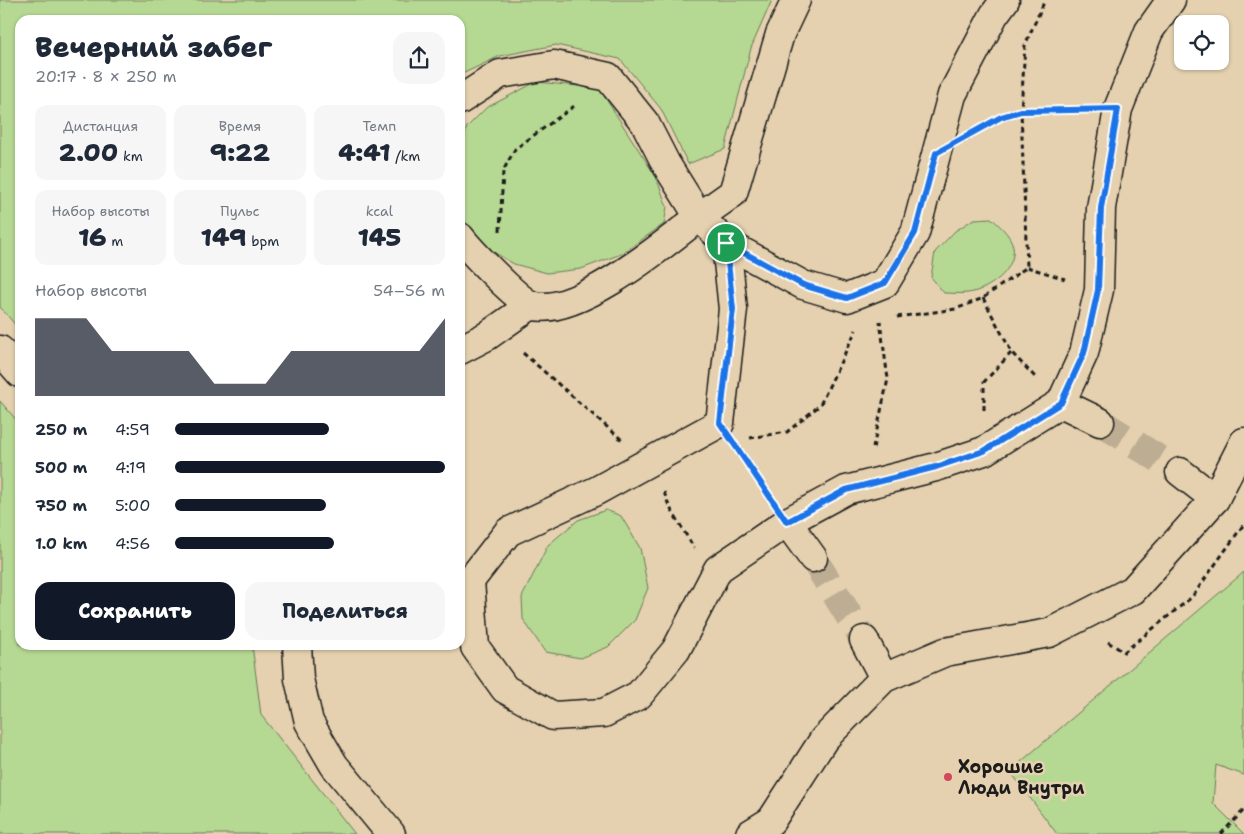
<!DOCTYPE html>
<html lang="ru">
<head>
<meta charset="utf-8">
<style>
	:root { --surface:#fff; --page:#f6f6f7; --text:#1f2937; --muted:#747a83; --accent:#111827 }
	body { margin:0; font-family:"Shantell Sans",sans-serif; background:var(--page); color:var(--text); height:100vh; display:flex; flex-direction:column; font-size:19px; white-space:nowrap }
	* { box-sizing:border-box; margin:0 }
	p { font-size:16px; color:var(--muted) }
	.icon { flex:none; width:28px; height:28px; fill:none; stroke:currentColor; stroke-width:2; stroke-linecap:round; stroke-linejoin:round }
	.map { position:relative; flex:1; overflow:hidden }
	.details { position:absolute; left:15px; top:15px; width:450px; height:635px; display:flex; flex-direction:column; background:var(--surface); border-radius:15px; box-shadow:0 1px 4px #0004 }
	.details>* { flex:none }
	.buttons { position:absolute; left:1174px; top:15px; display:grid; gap:10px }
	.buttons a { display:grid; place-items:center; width:55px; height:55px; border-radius:10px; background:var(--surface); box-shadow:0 1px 4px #0004; font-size:25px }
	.pin { position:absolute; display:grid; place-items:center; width:42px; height:42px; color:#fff; margin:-21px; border:2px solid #fff; border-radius:50%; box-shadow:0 1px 5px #0007 }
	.round { display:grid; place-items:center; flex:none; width:52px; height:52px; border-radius:15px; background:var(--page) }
	.headline { display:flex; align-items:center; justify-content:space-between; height:85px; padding:0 20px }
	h1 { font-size:28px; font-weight:800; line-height:38px }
	.figures { display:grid; grid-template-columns:repeat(3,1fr); gap:8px; height:85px; padding:5px 20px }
	.figures div { display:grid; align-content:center; border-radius:12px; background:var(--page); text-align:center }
	.figures b { font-size:25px; font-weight:800 }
	.figures small { font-size:14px; font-weight:400 }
	.figures p { font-size:14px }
	.chart { height:140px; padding:10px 20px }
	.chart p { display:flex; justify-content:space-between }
	.chart svg { width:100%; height:90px; margin-top:5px; fill:var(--accent); opacity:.7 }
	.cta { display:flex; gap:10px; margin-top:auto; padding:10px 20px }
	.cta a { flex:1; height:58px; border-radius:15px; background:var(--accent); color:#fff; font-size:20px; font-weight:800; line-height:58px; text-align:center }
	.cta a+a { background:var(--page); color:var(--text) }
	ul { padding:0 20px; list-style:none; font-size:16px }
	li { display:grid; grid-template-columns:80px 60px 1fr; align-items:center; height:38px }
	li i { height:12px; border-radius:6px; background:var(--accent) }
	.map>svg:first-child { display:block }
	.green { fill:#b5d892; stroke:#687a57 }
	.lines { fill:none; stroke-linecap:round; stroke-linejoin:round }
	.minor-tunnel { stroke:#bdad92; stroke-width:28; stroke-dasharray:28 14; stroke-linecap:butt }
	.minor-casing { stroke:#1c1c1c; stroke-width:31 }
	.path { stroke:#1c1c1c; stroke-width:3; stroke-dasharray:5 4; stroke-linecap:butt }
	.minor { stroke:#e5d1af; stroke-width:28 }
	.route-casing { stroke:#fff; stroke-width:10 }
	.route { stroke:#1a73e8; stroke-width:6 }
	.poi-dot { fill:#d1495b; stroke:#e5d1af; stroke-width:2 }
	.labels { text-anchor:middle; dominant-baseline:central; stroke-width:5; stroke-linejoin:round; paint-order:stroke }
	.poi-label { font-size:18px; font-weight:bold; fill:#1c1c1c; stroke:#e5d1af; text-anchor:start }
</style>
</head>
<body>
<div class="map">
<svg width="1244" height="834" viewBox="0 0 1244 834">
	<rect width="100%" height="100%" fill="#e5d1af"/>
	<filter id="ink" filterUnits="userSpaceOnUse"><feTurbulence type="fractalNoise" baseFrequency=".02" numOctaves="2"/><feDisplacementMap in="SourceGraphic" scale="10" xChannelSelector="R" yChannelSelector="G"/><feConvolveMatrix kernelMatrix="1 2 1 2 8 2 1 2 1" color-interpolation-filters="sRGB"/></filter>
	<g filter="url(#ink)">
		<!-- green -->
		<g class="green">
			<path d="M0 0H772L751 48 725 149 688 164 661 109 620 59 556 45 500 56 460 75V20H20V330L0 307Z"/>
			<path d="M536 82 599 88 656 177 667 207 664 224 621 254 581 269 547 273 514 264 480 244 460 215V147L467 127 486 108Z"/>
			<path d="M991 218C999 225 1010 234 1013 246 1017 270 989 290 968 293 960 294 952 293 944 293L931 277 935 252 955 231 974 219Z"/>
			<path d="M0 401 20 424V645H252L261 715 355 834H0Z"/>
			<path d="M606 510 621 516 640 548 648 588 635 620 608 647 581 658 545 652 523 619 522 597 548 545 578 520Z"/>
			<path d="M1244 572V775L1216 765 1213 803 1244 834H1057L1010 771Z"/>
		</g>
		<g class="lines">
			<!-- minor-tunnel -->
			<g class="minor-tunnel">
				<path d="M1100 422 1180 472"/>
				<path d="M813 558 864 640"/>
			</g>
			<defs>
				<g id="minor">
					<path d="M460 100 500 74 554 65 608 77 645 123 666 164 699 217 733 193 780 34 796 0"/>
					<path d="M460 237C470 250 518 300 531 305 573 320 667 242 699 217L726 243 803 285 847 298 885 283 915 233 952 95 994 15 1005 0"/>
					<path d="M726 243 733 309 720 423 596 491 508 532 470 581 475 647 505 689 553 716 604 713 639 695 676 650 718 569 787 522 846 490 936 467 984 451 1061 403 1084 353 1099 290 1101 208 1118 109 1149 31 1171 0"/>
					<path d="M0 350 20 373"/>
					<path d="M460 350 487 336 531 305"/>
					<path d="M1061 403 1100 422"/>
					<path d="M1180 472 1215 499"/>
					<path d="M787 522 813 558"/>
					<path d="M864 640 884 678"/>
					<path d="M297 645 299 679 309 722 334 765 391 834"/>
					<path d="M750 834 771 821 824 739 884 678 945 652 1049 633 1133 590 1215 499 1244 442"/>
				</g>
			</defs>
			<!-- minor casing -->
			<use href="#minor" class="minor-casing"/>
			<!-- path -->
			<g class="path">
				<path d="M978 130 1001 117 1021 111 1085 110"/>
				<path d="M500 231 503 171 515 149 577 104"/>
				<path d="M1027 267 1065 279"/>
				<path d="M983 298 1012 353 1036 378"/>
				<path d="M897 317 956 309 983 298 1027 267 1021 111 1025 45 1045 0"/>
				<path d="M523 353 622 440"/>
				<path d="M984 410V382L1011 353"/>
				<path d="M750 438 787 432 820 405 856 330"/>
				<path d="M873 448 888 379 880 321"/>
				<path d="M738 451 768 495"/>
				<path d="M664 492 669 506 694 548"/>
				<path d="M1108 642 1124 652 1192 597 1244 524"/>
				<path d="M1221 834 1244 810"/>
			</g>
			<!-- minor -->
			<use href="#minor" class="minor"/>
		</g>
	</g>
	<g class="lines" filter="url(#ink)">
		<defs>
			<path id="route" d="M1118 109 1101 208 1098 290 1084 353 1061 403 984 451 936 467 846 490 787 522 720 423 733 309 726 243 803 285 847 298 885 283 915 233 936 153 1001 117 1021 111Z"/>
		</defs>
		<!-- route casing -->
		<use href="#route" class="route-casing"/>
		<!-- route -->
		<use href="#route" class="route"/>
	</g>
	<!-- markers -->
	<circle class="poi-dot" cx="948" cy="777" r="5"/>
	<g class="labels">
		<!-- poi labels -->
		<g class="poi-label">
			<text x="958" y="767">Хорошие<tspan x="958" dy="21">Люди Внутри</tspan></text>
		</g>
	</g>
</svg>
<div class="buttons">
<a><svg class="icon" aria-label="locate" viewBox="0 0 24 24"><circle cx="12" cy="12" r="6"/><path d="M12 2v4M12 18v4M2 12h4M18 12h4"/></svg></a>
</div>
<div class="pin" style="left:726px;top:243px;background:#1e9e55"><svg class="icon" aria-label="arrive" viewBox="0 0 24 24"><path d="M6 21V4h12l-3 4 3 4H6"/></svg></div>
<section class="details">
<div class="headline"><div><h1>Вечерний забег</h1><p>20:17 · 8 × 250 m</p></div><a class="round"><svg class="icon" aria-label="share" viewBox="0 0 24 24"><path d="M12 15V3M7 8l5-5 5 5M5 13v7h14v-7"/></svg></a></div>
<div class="figures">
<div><p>Дистанция</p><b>2.00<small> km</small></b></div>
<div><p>Время</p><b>9:22</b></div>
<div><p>Темп</p><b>4:41<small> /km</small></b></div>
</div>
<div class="figures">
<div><p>Набор высоты</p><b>16<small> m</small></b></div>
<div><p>Пульс</p><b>149<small> bpm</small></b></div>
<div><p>kcal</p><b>145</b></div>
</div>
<div class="chart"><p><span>Набор высоты</span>54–56 m</p>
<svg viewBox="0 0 160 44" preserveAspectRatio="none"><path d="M0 44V6L10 6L20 6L30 22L40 22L50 22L60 22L70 38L80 38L90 38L100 22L110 22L120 22L130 22L140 22L150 22L160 6V44z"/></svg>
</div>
<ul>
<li><b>250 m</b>4:59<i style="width:57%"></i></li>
<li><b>500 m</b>4:19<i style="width:100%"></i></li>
<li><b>750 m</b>5:00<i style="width:56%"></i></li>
<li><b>1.0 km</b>4:56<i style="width:59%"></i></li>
</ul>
<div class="cta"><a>Сохранить</a><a>Поделиться</a></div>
</section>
</div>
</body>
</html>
